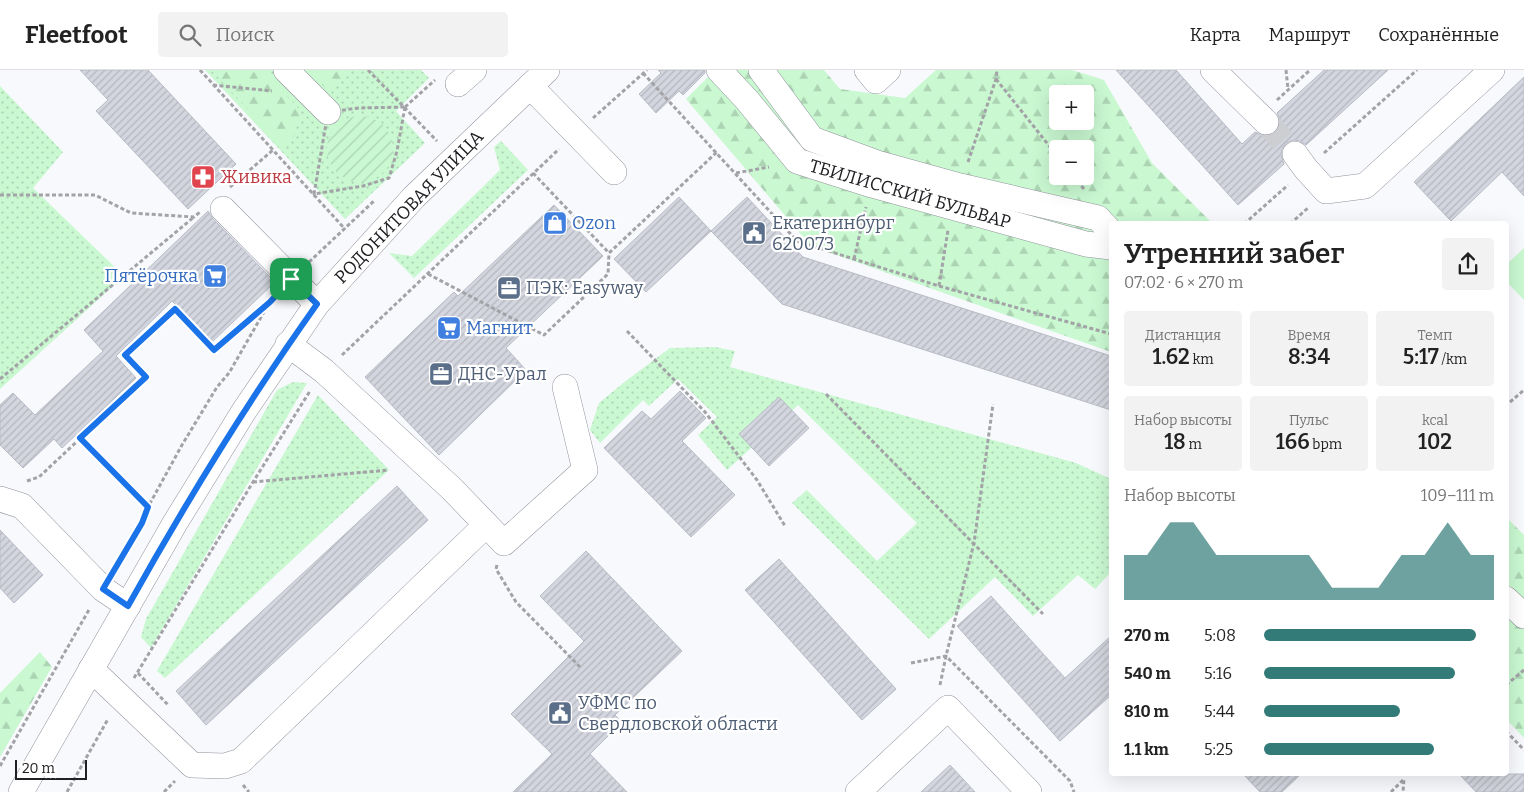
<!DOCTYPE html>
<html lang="ru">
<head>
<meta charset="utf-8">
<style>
	:root { --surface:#fff; --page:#f2f2f2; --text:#222; --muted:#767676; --line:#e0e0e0; --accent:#327b78 }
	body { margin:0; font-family:Bitter,serif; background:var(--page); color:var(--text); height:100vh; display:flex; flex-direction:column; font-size:19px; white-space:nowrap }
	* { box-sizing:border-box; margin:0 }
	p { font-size:16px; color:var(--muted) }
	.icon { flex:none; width:28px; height:28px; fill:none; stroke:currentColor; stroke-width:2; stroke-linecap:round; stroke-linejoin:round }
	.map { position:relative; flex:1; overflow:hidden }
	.sheet { position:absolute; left:1109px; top:151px; width:400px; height:555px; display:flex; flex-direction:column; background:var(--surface); border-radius:5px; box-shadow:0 5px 20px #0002 }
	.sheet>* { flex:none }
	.tools { position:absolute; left:1049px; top:15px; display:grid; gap:10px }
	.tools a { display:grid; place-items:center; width:45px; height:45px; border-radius:5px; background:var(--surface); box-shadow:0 5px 20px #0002; font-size:25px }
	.scale { position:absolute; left:15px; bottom:12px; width:72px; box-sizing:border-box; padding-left:5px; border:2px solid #212125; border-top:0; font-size:14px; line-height:18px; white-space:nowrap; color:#212125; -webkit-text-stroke:4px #fff; paint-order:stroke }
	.pin { position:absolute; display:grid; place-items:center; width:42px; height:42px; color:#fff; margin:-21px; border-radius:10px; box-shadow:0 2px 8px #0006 }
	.round { display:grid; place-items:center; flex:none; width:52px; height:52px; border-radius:5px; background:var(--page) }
	.headline { display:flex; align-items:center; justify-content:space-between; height:85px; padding:0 15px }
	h1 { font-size:28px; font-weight:600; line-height:38px }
	.figures { display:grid; grid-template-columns:repeat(3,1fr); gap:8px; height:85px; padding:5px 15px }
	.figures div { display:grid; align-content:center; border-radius:5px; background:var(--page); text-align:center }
	.figures b { font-size:21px; font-weight:600 }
	.figures small { font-size:14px; font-weight:400 }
	.figures p { font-size:14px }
	.chart { height:140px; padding:10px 15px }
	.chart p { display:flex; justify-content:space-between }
	.chart svg { width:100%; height:90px; margin-top:5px; fill:var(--accent); opacity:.7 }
	ul { padding:0 15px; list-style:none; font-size:16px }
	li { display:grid; grid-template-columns:80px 60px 1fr; align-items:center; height:38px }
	li i { height:12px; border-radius:6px; background:var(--accent) }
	header { display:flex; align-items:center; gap:30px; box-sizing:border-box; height:70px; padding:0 25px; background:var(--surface); border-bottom:1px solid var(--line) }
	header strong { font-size:24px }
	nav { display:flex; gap:28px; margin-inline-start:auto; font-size:18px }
	.search { width:350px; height:45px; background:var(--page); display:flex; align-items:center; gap:12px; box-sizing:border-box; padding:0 18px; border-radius:5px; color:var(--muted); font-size:19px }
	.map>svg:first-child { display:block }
	.grass { fill:url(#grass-dots) }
	.forest { fill:url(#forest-firs); fill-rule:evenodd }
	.garden { fill:url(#garden-furrows) }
	.pitch { fill:#c9f8d1 }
	.building { fill:url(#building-hatch); stroke:#b9bbc5 }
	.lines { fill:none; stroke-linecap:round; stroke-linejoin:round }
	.minor-tunnel { stroke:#cdced2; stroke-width:25; stroke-dasharray:25 12; stroke-linecap:butt }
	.minor-casing { stroke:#91939c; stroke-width:26 }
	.path { stroke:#a3a3a7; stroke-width:3; stroke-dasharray:4 2.5; stroke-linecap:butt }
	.minor { stroke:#fff; stroke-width:25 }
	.route-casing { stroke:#fff; stroke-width:10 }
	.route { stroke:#1a73e8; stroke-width:6 }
	.labels { text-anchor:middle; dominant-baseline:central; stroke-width:4.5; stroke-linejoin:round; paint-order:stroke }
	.health-label { font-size:18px; fill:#be3a42; stroke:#fff; text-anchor:start }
	.street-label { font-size:18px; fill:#212125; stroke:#fff }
	.shop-label { font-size:18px; fill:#366cbe; stroke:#fff; text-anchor:start }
	.service-label { font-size:18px; fill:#4e5e75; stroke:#fff; text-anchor:start }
</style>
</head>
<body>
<header>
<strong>Fleetfoot</strong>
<div class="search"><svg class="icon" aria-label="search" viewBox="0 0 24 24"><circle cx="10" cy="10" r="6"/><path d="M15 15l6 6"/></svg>Поиск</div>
<nav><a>Карта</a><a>Маршрут</a><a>Сохранённые</a></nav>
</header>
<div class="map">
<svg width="1524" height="722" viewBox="0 0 1524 722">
	<defs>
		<pattern id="grass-dots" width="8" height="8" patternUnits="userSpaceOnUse" patternTransform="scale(1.25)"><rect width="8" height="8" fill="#c9f8d1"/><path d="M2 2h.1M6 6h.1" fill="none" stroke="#acd4b3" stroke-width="1.8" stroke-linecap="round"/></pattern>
		<pattern id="forest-firs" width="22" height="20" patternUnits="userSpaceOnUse" patternTransform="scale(1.25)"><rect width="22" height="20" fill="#c9f8d1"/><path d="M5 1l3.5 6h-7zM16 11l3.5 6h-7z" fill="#acd4b3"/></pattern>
		<pattern id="garden-furrows" width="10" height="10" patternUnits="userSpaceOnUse" patternTransform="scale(1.25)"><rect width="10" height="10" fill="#c9f8d1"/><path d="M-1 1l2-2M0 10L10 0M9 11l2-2" fill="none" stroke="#acd4b3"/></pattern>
		<pattern id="building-hatch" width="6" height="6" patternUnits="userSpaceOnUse" patternTransform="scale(1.25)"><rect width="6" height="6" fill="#d3d5df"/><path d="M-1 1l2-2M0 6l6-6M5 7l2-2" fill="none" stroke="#b5b7bf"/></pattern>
	</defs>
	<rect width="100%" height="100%" fill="#f8f9fd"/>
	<!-- grass -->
	<g class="grass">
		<path d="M205 0H421L429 8 396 41 425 73 345 149Z"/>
		<path d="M0 16 63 82 33 118 124 206 0 319Z"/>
		<path d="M501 71 528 100 414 208 389 183 412 186 500 100 494 77Z"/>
		<path d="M715 277 735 281 730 297 1076 393 1111 409V502L1095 519 1078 505 1033 546 995 507 929 569 792 433 807 420 877 491 917 453 798 335 727 400 698 365 717 347 678 309 649 336 643 330 600 373 590 360 599 333 627 310 670 278Z"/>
		<path d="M293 312 307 313 151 578 141 567 146 549 277 320Z"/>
		<path d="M318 325 389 400 165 608 157 601Z"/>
	</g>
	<!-- forest -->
	<g class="forest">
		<path d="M211 0H263L301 41 294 66 283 76Z"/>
		<path d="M308 0H353L329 22Z"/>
		<path d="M708 0H824L840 19 905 28 936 0H1072L1104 10 1152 93 1213 154H1111V282L811 176 686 29 711 4ZM1058 24H1085V51H1058ZM1058 79H1085V106H1058Z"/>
		<path d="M1506 447 1524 465V668L1506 649Z"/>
		<path d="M40 582 52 597 0 687V623Z"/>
	</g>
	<!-- garden -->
	<circle class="garden" cx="360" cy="79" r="33"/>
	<!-- pitch -->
	<path class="pitch" d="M1524 178V230L1506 211V195Z"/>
	<!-- building -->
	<g class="building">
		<path d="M80 0H148L236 94 188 139 96 41 108 30Z"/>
		<path d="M658 0H705V3L683 25 679 21 656 43 639 24 661 3Z"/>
		<path d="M1116 0H1176L1242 74 1255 62 1263 66H1270L1276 62 1280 55V49L1277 43 1324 0H1388L1306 75 1300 71 1294 70 1286 73 1282 79 1281 85 1284 94 1238 135Z"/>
		<path d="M1524 7V126L1502 102 1451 151 1414 112Z"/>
		<path d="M679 127 711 161 646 222 614 189Z"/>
		<path d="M747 127 803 187 1111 286V340L782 234 711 161Z"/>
		<path d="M554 135 603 186 506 278 526 300 439 385 365 307 454 222 458 226Z"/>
		<path d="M208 141 213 149 275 212 212 272 172 231 116 286 136 308 62 378 54 369 23 398 0 375V335L13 323 35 345 103 281 84 260Z"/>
		<path d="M680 321 706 348 682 371 735 425 691 467 604 378 642 341 651 349Z"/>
		<path d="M779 327 809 358 769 396 739 364Z"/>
		<path d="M397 416 428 450 206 655 176 621Z"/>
		<path d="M0 460 43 505 14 533 0 518Z"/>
		<path d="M586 481 682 581 615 645 622 652 590 684 627 722H513L552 684 511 644 584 571 540 526Z"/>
		<path d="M779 489 896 619 862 650 745 520Z"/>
		<path d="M991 526 1065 608 1111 566V625L1060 671 957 556Z"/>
		<path d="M950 695 975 722H921Z"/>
		<path d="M1243 704H1301L1282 722H1260Z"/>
		<path d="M1459 704H1524V722H1476Z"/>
	</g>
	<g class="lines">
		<!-- minor-tunnel -->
		<path class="minor-tunnel" d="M1266 52 1295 84"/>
		<defs>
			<g id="minor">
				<path d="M286 0 328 42"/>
				<path d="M719 0 747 30 797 91 872 115 1086 174 1111 177"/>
				<path d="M761 0 812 69 877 93 960 116 1098 148 1111 162"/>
				<path d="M867 0 876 11 888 0"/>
				<path d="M1213 0 1266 52"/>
				<path d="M458 14 474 0"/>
				<path d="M530 16 614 102"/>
				<path d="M1295 84 1306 99 1326 121 1365 116 1492 0"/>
				<path d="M223 139 317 234"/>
				<path d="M288 274 324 301 452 419 504 473 585 400 565 317"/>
				<path d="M0 429 22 436 103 519 128 536"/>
				<path d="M1506 529 1524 546"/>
				<path d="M91 599 192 695 225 696 241 691 486 455"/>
				<path d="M21 722 175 453 244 341 317 234 414 127 547 0"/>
				<path d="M858 722 948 638 1029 722"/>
			</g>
		</defs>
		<!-- minor casing -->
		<use href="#minor" class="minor-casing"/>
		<!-- path -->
		<g class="path">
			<path d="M200 0 345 159"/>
			<path d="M368 0 437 71"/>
			<path d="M1286 0 1288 19"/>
			<path d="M643 3 797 171 939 216 1111 264"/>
			<path d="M996 9 1058 87"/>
			<path d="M213 15 272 21"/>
			<path d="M1277 30 1310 0"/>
			<path d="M405 37 397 81 389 108 363 116 314 124 328 42 359 38Z"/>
			<path d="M405 37 435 10"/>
			<path d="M593 48 647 0"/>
			<path d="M1324 83 1417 0"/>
			<path d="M968 92 996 9 997 0"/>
			<path d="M533 103 609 183 717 82"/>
			<path d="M736 103 769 97"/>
			<path d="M1073 106 1084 119"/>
			<path d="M230 117 273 80"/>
			<path d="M0 125H95L131 143 194 147 200 142"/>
			<path d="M1244 154 1288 115"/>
			<path d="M1290 154 1309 137"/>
			<path d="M854 189 866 137"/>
			<path d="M309 192 374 131"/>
			<path d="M428 204 544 265 608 204 609 183"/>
			<path d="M939 216 948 160"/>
			<path d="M627 261 705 342 757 410 785 456"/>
			<path d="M342 285 559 79"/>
			<path d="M0 309 194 147"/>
			<path d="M826 324 1043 544"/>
			<path d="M1510 332 1524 320"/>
			<path d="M80 368 148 437"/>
			<path d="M27 411 39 407 146 307 125 285 175 239 214 280 275 226"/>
			<path d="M253 412 389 400"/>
			<path d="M497 495 496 499 516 532 580 597"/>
			<path d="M116 497 142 453 148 437 182 375 217 317 229 303 268 235"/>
			<path d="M911 593 946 586 1070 711 1074 722"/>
			<path d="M138 603 169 636"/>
			<path d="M134 608 253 412 310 321"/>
			<path d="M940 615 946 586 974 473 993 334"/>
			<path d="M1506 615 1524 600"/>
			<path d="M1506 661 1524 680"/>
			<path d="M0 696 90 538"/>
			<path d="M243 715 249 722"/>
			<path d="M67 722 108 649"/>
			<path d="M164 722 175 711"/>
			<path d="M1391 722 1404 709 1403 722"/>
		</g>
		<!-- minor -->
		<use href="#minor" class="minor"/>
	</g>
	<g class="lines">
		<defs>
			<path id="route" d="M291 209 317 234C248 331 186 432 128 536L103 519 142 453 148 437 80 368 146 307 125 285 175 239 214 280 270 232Z"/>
		</defs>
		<!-- route casing -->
		<use href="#route" class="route-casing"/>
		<!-- route -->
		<use href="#route" class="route"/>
	</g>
	<!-- icons -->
	<defs>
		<symbol id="pharmacy-square" viewBox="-11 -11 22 22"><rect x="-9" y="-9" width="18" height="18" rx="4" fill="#e0444e" stroke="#fff"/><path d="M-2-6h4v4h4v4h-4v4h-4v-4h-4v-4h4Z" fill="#fff"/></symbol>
		<symbol id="shop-square" viewBox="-11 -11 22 22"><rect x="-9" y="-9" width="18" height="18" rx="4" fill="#3f7fe0" stroke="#fff"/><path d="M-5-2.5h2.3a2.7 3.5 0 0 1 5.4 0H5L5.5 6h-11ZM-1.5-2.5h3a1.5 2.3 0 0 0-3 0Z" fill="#fff"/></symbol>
		<symbol id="civic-square" viewBox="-11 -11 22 22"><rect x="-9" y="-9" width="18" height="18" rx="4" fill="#5c6f8a" stroke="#fff"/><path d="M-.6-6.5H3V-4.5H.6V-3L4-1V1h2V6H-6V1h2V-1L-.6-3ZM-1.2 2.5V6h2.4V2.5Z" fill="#fff"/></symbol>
		<symbol id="supermarket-square" viewBox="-11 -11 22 22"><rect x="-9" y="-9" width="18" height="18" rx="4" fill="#3f7fe0" stroke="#fff"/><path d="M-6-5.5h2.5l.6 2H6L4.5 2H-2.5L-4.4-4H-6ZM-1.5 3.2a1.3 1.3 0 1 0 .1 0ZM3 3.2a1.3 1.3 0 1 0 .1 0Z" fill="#fff"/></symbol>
		<symbol id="office-square" viewBox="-11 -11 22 22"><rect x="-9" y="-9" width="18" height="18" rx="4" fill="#5c6f8a" stroke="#fff"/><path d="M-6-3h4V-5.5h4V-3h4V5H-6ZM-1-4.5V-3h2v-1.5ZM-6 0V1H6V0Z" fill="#fff"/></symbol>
	</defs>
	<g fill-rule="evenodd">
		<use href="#pharmacy-square" x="189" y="93" width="28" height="28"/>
		<use href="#shop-square" x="541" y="139" width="28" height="28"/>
		<use href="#civic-square" x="740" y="149" width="28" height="28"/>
		<use href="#supermarket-square" x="201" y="192" width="28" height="28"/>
		<use href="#office-square" x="495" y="204" width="28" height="28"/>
		<use href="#supermarket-square" x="435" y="244" width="28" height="28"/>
		<use href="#office-square" x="427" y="290" width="28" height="28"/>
		<use href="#civic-square" x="546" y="629" width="28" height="28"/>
	</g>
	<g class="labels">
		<!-- health labels -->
		<g class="health-label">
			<text x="220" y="107">Живика</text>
		</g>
		<!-- street labels -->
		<g class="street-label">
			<text transform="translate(910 124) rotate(16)">ТБИЛИССКИЙ БУЛЬВАР</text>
			<text transform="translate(409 137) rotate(-46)">РОДОНИТОВАЯ УЛИЦА</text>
		</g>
		<!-- shop labels -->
		<g class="shop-label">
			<text x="572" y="153">Ozon</text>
			<text x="198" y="206" text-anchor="end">Пятёрочка</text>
			<text x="466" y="258">Магнит</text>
		</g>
		<!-- service labels -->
		<g class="service-label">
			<text x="772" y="153">Екатеринбург<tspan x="772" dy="21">620073</tspan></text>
			<text x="526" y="218">ПЭК: Easyway</text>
			<text x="458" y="304">ДНС-Урал</text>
			<text x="578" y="633">УФМС по<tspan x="578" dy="21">Свердловской области</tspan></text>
		</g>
	</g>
</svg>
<div class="tools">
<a>+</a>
<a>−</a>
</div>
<div class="scale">20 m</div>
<div class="pin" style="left:291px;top:209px;background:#1e9e55"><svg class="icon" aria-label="arrive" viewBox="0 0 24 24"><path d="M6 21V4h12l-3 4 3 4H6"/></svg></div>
<section class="sheet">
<div class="headline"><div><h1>Утренний забег</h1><p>07:02 · 6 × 270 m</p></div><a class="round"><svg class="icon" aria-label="share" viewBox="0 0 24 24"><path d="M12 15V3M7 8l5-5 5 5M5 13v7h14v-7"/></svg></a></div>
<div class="figures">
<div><p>Дистанция</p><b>1.62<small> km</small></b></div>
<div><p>Время</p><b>8:34</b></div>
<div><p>Темп</p><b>5:17<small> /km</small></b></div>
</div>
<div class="figures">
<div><p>Набор высоты</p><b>18<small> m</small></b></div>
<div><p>Пульс</p><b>166<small> bpm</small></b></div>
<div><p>kcal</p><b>102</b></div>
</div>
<div class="chart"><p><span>Набор высоты</span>109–111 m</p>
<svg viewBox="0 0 160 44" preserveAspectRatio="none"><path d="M0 44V22L10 22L20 6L30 6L40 22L50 22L60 22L70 22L80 22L90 38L100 38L110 38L120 22L130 22L140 6L150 22L160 22V44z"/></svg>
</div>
<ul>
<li><b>270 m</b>5:08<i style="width:92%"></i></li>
<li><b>540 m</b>5:16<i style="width:83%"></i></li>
<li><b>810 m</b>5:44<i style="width:59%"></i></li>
<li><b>1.1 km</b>5:25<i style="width:74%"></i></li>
</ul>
</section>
</div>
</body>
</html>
